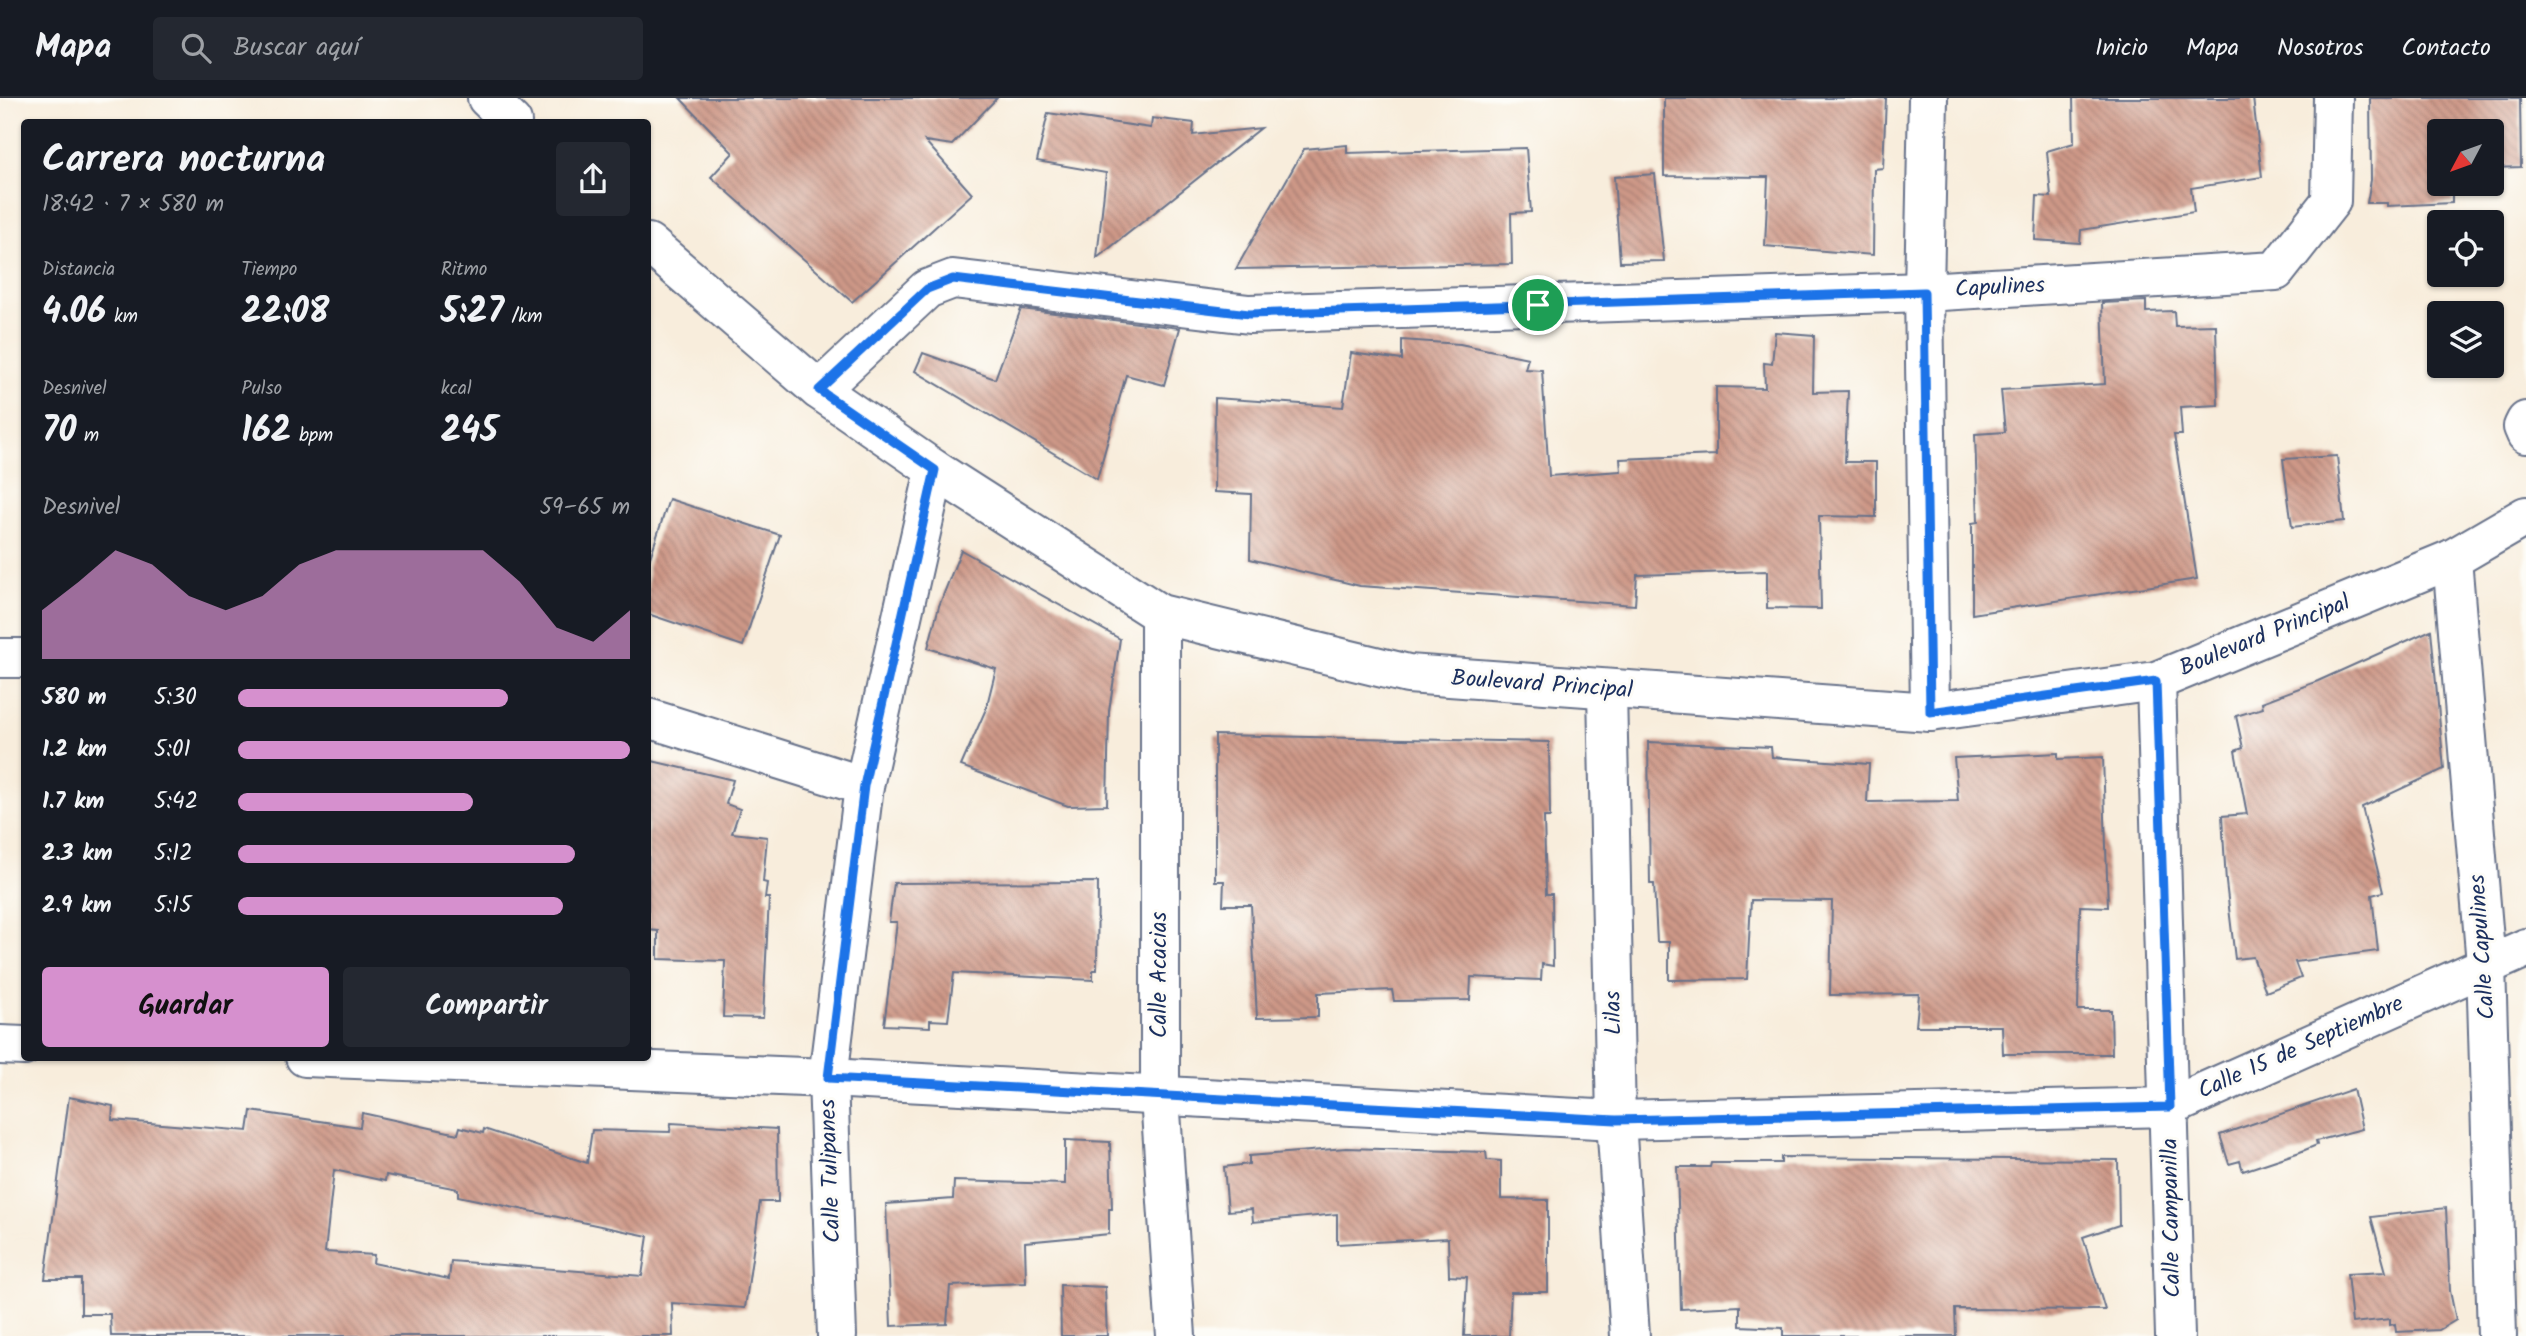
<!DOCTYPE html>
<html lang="es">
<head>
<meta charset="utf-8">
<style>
	:root { --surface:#171b24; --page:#242831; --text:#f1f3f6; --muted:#9ea1a6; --line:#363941; --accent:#d690ce }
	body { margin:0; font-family:Kalam,sans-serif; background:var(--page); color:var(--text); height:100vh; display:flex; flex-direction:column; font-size:26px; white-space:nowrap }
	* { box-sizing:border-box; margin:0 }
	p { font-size:23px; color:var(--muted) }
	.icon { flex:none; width:38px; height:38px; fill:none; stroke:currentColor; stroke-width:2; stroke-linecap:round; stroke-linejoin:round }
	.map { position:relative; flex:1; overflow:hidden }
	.side { position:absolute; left:21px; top:21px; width:630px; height:942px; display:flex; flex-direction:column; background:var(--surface); border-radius:7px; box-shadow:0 2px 5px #0004 }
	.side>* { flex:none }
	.needle { width:46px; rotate:229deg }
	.controls { position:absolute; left:2427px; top:21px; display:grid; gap:14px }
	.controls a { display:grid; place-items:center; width:77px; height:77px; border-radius:7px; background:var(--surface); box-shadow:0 2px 5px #0004; font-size:35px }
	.pin { position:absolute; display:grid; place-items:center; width:60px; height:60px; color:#fff; margin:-30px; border:4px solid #fff; border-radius:50%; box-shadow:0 2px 7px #0007 }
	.round { display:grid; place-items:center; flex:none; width:74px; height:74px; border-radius:7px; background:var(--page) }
	.overview { display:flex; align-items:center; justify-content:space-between; height:119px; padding:0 21px }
	h1 { font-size:38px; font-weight:700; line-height:52px }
	.metrics { display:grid; grid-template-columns:repeat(3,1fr); gap:10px; height:119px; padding:7px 21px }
	.metrics div { display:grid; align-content:center }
	.metrics b { font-size:35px; font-weight:700 }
	.metrics small { font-size:19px; font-weight:400 }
	.metrics p { font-size:19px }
	.chart { height:196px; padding:14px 21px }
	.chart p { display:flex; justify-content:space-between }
	.chart svg { width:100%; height:126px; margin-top:7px; fill:var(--accent); opacity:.7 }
	.action { display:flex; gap:14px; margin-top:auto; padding:14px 21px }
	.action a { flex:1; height:80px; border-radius:7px; background:var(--accent); color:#111; font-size:28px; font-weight:700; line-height:80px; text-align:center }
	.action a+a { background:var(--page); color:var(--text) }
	ul { padding:0 21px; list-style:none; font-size:23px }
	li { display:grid; grid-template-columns:112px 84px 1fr; align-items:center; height:52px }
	li i { height:18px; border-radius:9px; background:var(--accent) }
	header { display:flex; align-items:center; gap:42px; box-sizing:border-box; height:98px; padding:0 35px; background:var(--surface); border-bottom:2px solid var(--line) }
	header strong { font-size:33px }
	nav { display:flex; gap:38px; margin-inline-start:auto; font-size:24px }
	.search { width:490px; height:63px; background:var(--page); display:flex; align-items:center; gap:18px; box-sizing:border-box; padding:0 24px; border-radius:7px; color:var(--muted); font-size:26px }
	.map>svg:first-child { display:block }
	.building { fill:url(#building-back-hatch); fill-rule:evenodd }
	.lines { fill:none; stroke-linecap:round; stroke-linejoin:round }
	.minor-casing { stroke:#68728a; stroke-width:42 }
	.minor { stroke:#fff; stroke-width:38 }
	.route-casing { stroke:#fff; stroke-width:14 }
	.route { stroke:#1a73e8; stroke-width:9 }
	.labels { text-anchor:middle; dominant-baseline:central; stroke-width:6; stroke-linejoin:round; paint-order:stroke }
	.street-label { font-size:23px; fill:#1b2f5e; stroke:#fdfcf7 }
</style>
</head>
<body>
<header>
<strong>Mapa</strong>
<div class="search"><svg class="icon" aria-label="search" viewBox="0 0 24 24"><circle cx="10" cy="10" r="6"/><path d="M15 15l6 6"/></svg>Buscar aquí</div>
<nav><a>Inicio</a><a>Mapa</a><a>Nosotros</a><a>Contacto</a></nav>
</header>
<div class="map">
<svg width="2526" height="1238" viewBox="0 0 2526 1238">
	<defs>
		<pattern id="building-back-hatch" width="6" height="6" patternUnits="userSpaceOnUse" patternTransform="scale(1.75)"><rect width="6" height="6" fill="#ce9887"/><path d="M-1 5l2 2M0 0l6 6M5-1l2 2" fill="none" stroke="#a67c72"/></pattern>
	</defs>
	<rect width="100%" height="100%" fill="#fdfcf7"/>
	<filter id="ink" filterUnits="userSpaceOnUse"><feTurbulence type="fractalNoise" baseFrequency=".0143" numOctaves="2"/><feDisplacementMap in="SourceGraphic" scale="14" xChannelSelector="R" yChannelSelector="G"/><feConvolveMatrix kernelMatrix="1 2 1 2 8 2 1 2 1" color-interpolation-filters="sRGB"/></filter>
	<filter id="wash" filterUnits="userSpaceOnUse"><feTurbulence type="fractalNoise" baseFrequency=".00686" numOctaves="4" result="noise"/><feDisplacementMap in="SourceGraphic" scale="28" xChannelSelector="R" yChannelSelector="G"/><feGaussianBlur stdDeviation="1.57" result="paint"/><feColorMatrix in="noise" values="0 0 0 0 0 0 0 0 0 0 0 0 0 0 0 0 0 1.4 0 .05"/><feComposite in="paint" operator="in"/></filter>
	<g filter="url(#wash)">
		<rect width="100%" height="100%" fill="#f8eddc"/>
		<g id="blocks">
			<!-- building -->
			<g class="building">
				<path d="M680 0H997L952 47 925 43 972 96 852 204 711 79 733 55Z"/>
				<path d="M1664 0H1886L1883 70 1874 71 1873 157 1765 148 1768 79 1664 78Z"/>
				<path d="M2073 0H2253L2262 79 2191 90 2194 114 2081 132 2080 145 2035 142 2037 98 2051 99 2047 53 2074 45Z"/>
				<path d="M2370 0H2520L2521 69 2492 70V33H2440V86H2452V105L2387 108V105H2367L2371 82Z"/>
				<path d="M1048 15 1151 30 1152 20 1194 25 1193 37 1261 30 1097 160 1106 75 1037 63Z"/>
				<path d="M1347 47V55L1526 50 1531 114 1511 115 1512 166 1236 171 1304 51Z"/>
				<path d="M1655 76 1664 163 1620 164 1614 79Z"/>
				<path d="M2146 203V214L2174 213 2175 228 2216 227 2218 307 2180 309 2182 337H2174L2197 481 1972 516V425L1978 424 1975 336 2005 334 2001 292 2105 286 2102 205Z"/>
				<path d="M1021 211 1180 230 1164 287 1126 277 1097 381 915 273 923 255 995 281Z"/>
				<path d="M1775 234 1814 237 1813 294 1848 293 1845 364H1876V419L1819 418 1821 511 1767 510V473L1637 477 1635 507 1360 488 1250 461 1251 396 1214 394 1215 300 1343 309 1351 255 1402 262V242L1460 246 1528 260 1525 271 1542 272 1549 378 1621 373 1620 361 1716 357V289L1765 290 1764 265 1772 266Z"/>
				<path d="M2337 358 2344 423 2292 429 2283 361Z"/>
				<path d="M669 401 780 437 743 548 648 516V466Z"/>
				<path d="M961 452 1120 541 1109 613 1107 707 1068 708 961 668 986 611 996 571 928 550 939 508Z"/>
				<path d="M2431 532 2444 671 2362 709 2383 794 2372 797 2378 853 2295 864 2301 880 2266 894 2253 859 2235 861 2226 784 2222 718 2247 716 2235 653 2243 650 2236 618 2263 610 2262 604 2318 583Z"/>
				<path d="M1215 637 1549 644 1550 719H1544L1546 796H1552L1553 868 1542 866 1541 882 1471 879 1470 902 1394 903 1392 892 1318 895V919L1257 920 1251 807H1223L1224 783H1215Z"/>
				<path d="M1648 644 1771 649 1772 659 1869 666 1867 704 1958 703 1954 660 2058 655V661L2103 659 2108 809 2080 808 2078 912H2111L2112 956H2003L2002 928H1916L1919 896 1830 897 1832 803 1751 802 1747 881 1669 882V844H1657L1654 786H1650Z"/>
				<path d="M648 662 733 682 726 706 740 711 732 735 767 739 763 784 767 785 765 800H769L763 920 723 919 725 863 658 861V833L648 832Z"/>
				<path d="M1098 784 1097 872H1093V882L954 875 948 923 930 922V929L884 927 897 824H889L894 785Z"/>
				<path d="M2353 991 2362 1031 2316 1043 2317 1047 2300 1054 2243 1073 2240 1063 2229 1066 2220 1037Z"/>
				<path d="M69 999 113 1008 112 1022 248 1033 251 1013 360 1029 362 1015 458 1036 460 1029 483 1035 484 1031 587 1065 592 1032 670 1034 671 1025 777 1031 778 1104H760L745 1210 672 1205 673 1238H111L110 1216H81V1181H45ZM334 1072 385 1083 386 1077 458 1091V1098L648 1138 642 1178 451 1163 449 1181 373 1165 374 1157 325 1154Z"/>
				<path d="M1065 1042 1110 1044 1112 1111H1109V1136L1025 1144 1026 1185 950 1188 947 1226 891 1228 886 1106 953 1101 954 1083 1065 1086Z"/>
				<path d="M1346 1050 1486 1054 1487 1062 1501 1063V1101L1548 1102V1194H1511L1509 1238H1464L1467 1179 1449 1178 1448 1140 1337 1146V1116L1253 1124 1252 1111 1228 1113 1224 1069 1249 1066V1058Z"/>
				<path d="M1781 1059 2118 1062 2119 1127 2083 1139 2105 1212 1955 1211 1956 1238H1783V1230L1740 1228V1208L1681 1211 1677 1069H1710L1711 1065H1781Z"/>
				<path d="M2446 1110 2450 1193 2456 1222 2439 1232 2396 1234 2395 1226 2390 1227V1221L2352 1225 2347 1176 2386 1174 2371 1119Z"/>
				<path d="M1060 1187 1105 1189 1107 1238H1061Z"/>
			</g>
		</g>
	</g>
	<g filter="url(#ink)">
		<use href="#blocks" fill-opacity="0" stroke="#68728a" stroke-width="2"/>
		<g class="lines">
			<defs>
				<g id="minor">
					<path d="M487 0 512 24"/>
					<path d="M1928 0 1924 194 1930 614"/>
					<path d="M648 145 819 292 935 372 1160 516 1408 576 1930 614 2156 583 2452 461 2526 418"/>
					<path d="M819 292 927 191 953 181 1249 216 1924 194 2276 173 2331 103 2333 0"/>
					<path d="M2526 323 2523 329 2526 336"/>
					<path d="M2452 461 2486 866 2497 1238"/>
					<path d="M1160 516V999L1176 1238"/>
					<path d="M0 560H24"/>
					<path d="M2156 583 2175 1238"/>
					<path d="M1607 592 1616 1022 1630 1238"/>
					<path d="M648 620 864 688"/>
					<path d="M0 947 24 948"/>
					<path d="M305 959 828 980 1616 1022 2170 1009 2526 850"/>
					<path d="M837 1238 828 980 864 688 935 372"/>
				</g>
			</defs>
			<!-- minor casing -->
			<use href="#minor" class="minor-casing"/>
			<!-- minor -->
			<use href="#minor" class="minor"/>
		</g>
	</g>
	<g class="lines" filter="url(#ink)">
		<defs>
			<path id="route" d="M953 181 1249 216 1924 194 1930 614 2156 583 2170 1009 1616 1022 828 980 864 688 935 372 819 292 927 191Z"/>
		</defs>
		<!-- route casing -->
		<use href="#route" class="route-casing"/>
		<!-- route -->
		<use href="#route" class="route"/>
	</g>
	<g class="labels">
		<!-- street labels -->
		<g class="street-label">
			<text transform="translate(2000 190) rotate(-3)">Capulines</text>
			<text transform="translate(2265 538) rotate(-22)">Boulevard Principal</text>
			<text transform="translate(1542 587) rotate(4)">Boulevard Principal</text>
			<text transform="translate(2483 849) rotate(-94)">Calle Capulines</text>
			<text transform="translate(1160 877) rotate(-90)">Calle Acacias</text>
			<text transform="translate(1614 915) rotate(-91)">Lilas</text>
			<text transform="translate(2301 950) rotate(-24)">Calle 15 de Septiembre</text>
			<text transform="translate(831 1073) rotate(-92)">Calle Tulipanes</text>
			<text transform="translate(2172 1120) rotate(-91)">Calle Campanilla</text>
		</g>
	</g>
</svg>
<div class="controls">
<a><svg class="needle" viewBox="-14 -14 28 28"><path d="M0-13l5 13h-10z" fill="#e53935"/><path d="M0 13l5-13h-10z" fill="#9ea1a6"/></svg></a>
<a><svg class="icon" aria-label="locate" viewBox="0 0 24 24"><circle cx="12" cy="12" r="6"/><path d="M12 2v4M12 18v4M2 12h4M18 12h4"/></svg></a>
<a><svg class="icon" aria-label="layers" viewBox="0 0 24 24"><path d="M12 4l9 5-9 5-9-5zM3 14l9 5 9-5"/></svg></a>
</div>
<div class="pin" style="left:1538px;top:207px;background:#1e9e55"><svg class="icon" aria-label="arrive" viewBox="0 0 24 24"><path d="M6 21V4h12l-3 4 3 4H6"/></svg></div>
<section class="side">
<div class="overview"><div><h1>Carrera nocturna</h1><p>18:42 · 7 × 580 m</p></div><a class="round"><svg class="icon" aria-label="share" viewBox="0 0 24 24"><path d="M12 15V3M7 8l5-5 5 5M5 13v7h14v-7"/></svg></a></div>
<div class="metrics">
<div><p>Distancia</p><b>4.06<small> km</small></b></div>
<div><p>Tiempo</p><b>22:08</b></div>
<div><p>Ritmo</p><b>5:27<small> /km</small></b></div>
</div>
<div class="metrics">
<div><p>Desnivel</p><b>70<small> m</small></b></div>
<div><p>Pulso</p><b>162<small> bpm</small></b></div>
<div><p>kcal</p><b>245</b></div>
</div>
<div class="chart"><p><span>Desnivel</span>59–65 m</p>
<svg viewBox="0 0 160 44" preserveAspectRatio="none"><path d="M0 44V27L10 17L20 6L30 11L40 22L50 27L60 22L70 11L80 6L90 6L100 6L110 6L120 6L130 17L140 33L150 38L160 27V44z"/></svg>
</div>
<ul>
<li><b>580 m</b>5:30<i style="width:69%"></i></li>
<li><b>1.2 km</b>5:01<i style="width:100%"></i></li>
<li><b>1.7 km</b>5:42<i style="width:60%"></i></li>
<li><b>2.3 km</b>5:12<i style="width:86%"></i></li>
<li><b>2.9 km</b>5:15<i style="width:83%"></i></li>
</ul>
<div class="action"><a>Guardar</a><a>Compartir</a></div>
</section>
</div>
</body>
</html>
